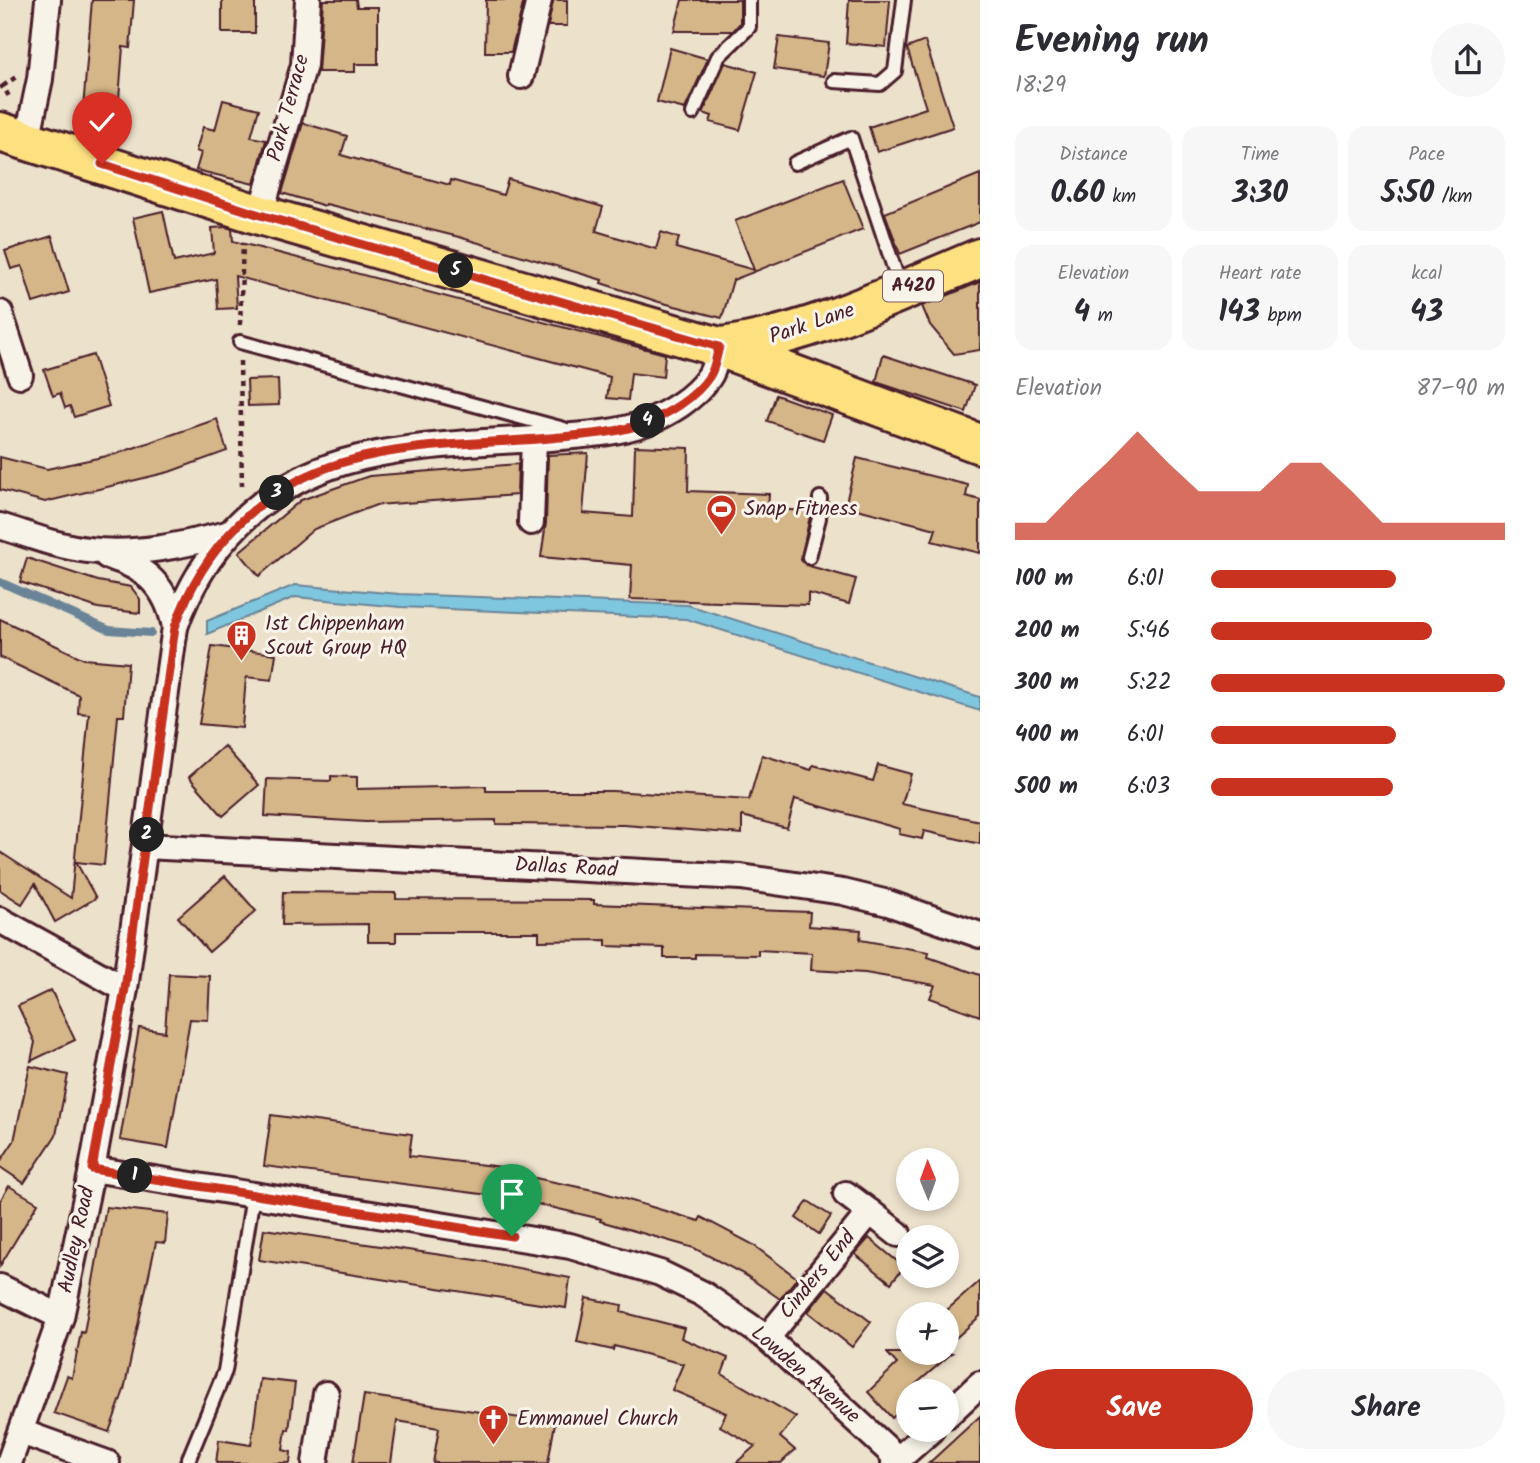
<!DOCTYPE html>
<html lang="en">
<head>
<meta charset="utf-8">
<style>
	:root { --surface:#fff; --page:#f7f7f7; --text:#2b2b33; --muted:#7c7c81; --accent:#c8321e }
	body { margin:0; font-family:Kalam,sans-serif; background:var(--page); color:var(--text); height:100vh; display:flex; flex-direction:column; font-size:26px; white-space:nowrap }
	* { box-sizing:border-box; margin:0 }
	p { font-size:23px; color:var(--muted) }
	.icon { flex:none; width:38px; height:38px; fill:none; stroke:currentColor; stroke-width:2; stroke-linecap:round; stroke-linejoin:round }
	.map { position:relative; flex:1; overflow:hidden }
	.panel { display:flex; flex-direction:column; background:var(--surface); width:560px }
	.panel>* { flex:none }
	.needle { width:46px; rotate:359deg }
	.controls { position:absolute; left:896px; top:1148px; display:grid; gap:14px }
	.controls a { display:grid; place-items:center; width:63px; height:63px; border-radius:50%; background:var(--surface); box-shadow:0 4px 10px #0003; font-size:35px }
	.pin { position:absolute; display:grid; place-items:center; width:60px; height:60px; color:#fff; margin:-72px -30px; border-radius:50% 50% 50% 0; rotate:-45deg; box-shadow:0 0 7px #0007 }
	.pin .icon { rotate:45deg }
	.km { position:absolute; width:35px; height:35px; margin:-18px; border-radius:50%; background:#222; color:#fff; font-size:19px; line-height:35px; text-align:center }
	.round { display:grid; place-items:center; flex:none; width:74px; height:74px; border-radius:37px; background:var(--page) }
	.overview { display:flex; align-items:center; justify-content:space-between; height:119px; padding:0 35px }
	h1 { font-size:38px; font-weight:800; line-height:52px }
	.metrics { display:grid; grid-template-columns:repeat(3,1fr); gap:10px; height:119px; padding:7px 35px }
	.metrics div { display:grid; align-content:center; border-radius:18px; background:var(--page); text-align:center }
	.metrics b { font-size:30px; font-weight:800 }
	.metrics small { font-size:19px; font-weight:400 }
	.metrics p { font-size:19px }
	.chart { height:196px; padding:14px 35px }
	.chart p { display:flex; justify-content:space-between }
	.chart svg { width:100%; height:126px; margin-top:7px; fill:var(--accent); opacity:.7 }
	.primary-button { display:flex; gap:14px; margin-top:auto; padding:14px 35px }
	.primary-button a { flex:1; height:80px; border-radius:42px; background:var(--accent); color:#fff; font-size:28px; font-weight:800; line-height:80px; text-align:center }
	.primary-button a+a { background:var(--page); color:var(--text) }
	ul { padding:0 35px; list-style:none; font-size:23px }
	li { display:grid; grid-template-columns:112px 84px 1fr; align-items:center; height:52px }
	li i { height:18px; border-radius:9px; background:var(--accent) }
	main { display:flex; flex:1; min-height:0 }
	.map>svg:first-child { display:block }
	.water { fill:#7fc7df; stroke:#6a8497; stroke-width:2 }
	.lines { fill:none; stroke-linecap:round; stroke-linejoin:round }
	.stream { stroke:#6a8497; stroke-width:8 }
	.building { fill:#d4b688; stroke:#4a1f2b; stroke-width:2 }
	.service-casing { stroke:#4a1f2b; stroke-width:18 }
	.minor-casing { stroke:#4a1f2b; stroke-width:30 }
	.primary-casing { stroke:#4a1f2b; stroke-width:44 }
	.path { stroke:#4a1f2b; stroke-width:4.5; stroke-dasharray:5 5; stroke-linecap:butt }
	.service { stroke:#f7f3e8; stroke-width:12 }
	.minor { stroke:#f7f3e8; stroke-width:24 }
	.primary { stroke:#fde080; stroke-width:38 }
	.route-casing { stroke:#fff; stroke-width:14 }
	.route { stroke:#c8321e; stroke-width:9 }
	.labels { text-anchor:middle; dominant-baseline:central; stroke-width:6; stroke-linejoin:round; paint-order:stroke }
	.shield { fill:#f7f3e8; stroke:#7e5f64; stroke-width:2 }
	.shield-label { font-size:19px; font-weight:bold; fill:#4a1f2b }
	.street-label { font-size:21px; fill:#4a1f2b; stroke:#f7f3e8 }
	.poi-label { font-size:21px; fill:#4a1f2b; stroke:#f7f3e8; text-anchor:start }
</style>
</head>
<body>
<main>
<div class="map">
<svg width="980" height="1463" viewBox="0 0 980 1463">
	<rect width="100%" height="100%" fill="#ece1cb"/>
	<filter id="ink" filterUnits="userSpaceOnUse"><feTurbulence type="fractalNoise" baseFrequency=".0143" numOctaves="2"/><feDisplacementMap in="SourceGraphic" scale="14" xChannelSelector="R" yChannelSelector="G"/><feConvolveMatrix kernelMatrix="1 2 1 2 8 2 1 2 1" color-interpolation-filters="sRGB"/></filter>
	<g filter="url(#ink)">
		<!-- water -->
		<path class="water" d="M295 585 400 594 688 605 980 697V711L686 619 400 607 295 597 207 634V621Z"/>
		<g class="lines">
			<!-- stream -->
			<path class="stream" d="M0 582 109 630 151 633"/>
		</g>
		<!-- building -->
		<g class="building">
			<path d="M92 0H134L130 48 123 47 118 112 83 109Z"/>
			<rect x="222" y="0" width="33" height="33"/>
			<path d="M323 0H356L357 7H378V64H355V72H318Z"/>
			<path d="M486 0H524L511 52H485Z"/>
			<path d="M553 0H567V26H548Z"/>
			<path d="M682 0H740V23L733 31H674Z"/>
			<path d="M849 0H890L886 47 846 43Z"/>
			<path d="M779 37 829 43 824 76 774 69Z"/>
			<path d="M925 41 953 127 877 152 869 127 926 108 907 48Z"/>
			<path d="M670 48 708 59 685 109 657 102Z"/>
			<path d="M725 63 757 72 740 130 710 122 712 116 703 113Z"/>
			<path d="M223 100 259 109 251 137 266 140 254 184 196 170 201 153 196 151 203 127 215 130Z"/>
			<path d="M303 123 347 136 341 155 450 185 451 180 503 195 508 179 603 207 596 231 656 249 661 232 679 238 676 248 754 270 735 221 843 179 863 229 733 280 722 318 659 302 601 283 602 280 459 237 326 204 325 206 282 193Z"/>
			<path d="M980 174V222L900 254 885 213Z"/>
			<path d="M163 211 174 262 214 253 212 228 226 227 232 229 233 241 665 354 663 377 631 373 628 400 607 398 610 377 235 276 237 308 218 309 216 279 149 293 133 218Z"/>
			<path d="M52 236 69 292 33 303 22 266 11 269 5 251Z"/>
			<path d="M980 282V350L954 354 930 325 922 306Z"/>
			<path d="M93 355 109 406 74 417 70 406 65 408 60 393 53 396 44 370Z"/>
			<path d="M883 355 975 385 966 412 876 382Z"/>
			<path d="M278 379 279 405 248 406 247 380Z"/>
			<path d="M776 395 832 415 823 440 767 421Z"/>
			<path d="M217 419 227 451 169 472 45 502 0 490V457L47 469 116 454Z"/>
			<path d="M635 446 689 448 688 491 769 494 768 509 811 511 801 560 806 565 856 579 849 604 808 593V605L630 599 632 565 541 557 546 523 548 455 588 453 583 513 633 517Z"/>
			<path d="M857 458 968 485 966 496 980 500V553L932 541 936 529 845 506Z"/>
			<path d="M518 464 517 495 376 505 314 529 259 576 239 552 301 500 369 476Z"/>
			<path d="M27 558 98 581 131 587 140 599V613L98 608 20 582Z"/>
			<path d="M0 619 84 659 128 663 124 716H118L104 865 76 862 96 898 55 922 35 884 22 904 0 890V852L71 898 89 714 78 713 79 695 0 657Z"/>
			<path d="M212 646 276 654 272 680 246 677 242 728 199 724Z"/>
			<path d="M224 746 259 785 223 816 189 777Z"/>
			<path d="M762 755 811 770 813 765 873 781 878 765 911 774 902 804 980 821V844L924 831 922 839 899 834 900 829 795 799 787 828 742 816V834L624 825 496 824V820L365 822 265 816 267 779 331 781V776L357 777V789L486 786V791H612L749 800Z"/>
			<path d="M225 876 256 911 209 952 178 917Z"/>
			<path d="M283 892 396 893V899L594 900V904L810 912 809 926 861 930 860 940 929 952 928 957 980 975V1016L930 998 935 985 865 973 811 970 812 953 758 950V955L695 954V958H664V948L606 946V940L539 941V932H396V942H368V924L282 925Z"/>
			<path d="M169 974 210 976 208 1020 190 1019 168 1148 120 1140 139 1028 165 1032Z"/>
			<path d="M51 990 75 1040 31 1061 35 1042 18 1006Z"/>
			<path d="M30 1066 68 1075 56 1135 24 1183 0 1167V1162L14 1141Z"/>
			<path d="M271 1115 412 1134 409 1156 501 1167V1171L598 1191 699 1221 701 1217 752 1244 797 1278 780 1299 747 1276 694 1248 600 1221 601 1219 512 1198 264 1166Z"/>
			<path d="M9 1186 38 1203 0 1266V1201Z"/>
			<path d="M808 1201 831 1216 819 1234 796 1218Z"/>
			<path d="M106 1207 168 1214 165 1243 156 1242 124 1390 109 1432 54 1413 67 1376 72 1378 81 1332 84 1333Z"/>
			<path d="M264 1229 476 1260 570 1278 566 1308 259 1260Z"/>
			<path d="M869 1238 904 1267 891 1283 855 1254Z"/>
			<path d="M980 1281V1316L947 1346V1310Z"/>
			<path d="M827 1288 871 1322 852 1347 808 1312Z"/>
			<path d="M586 1298 622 1305 621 1312 684 1328 681 1338 728 1358 722 1374 796 1417 780 1437 795 1450 781 1463H736L755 1446 720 1426 726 1413 672 1390 683 1364 614 1346 613 1350 577 1342Z"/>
			<path d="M887 1353H952L908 1391V1404L892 1418 868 1392 897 1364Z"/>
			<path d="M260 1379 295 1383 289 1430 286 1429 283 1450 291 1452 290 1463H216L219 1440 251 1445Z"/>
			<path d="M364 1395 555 1423 548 1463H433L439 1428 397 1421 391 1463H353Z"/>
			<path d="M980 1416V1463H929Z"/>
		</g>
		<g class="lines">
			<defs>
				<g id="service">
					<path d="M834 81 880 84 895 71 904 0"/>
					<path d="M693 113 718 57 749 27V0"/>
					<path d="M795 163 851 138 901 289"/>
					<path d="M240 342 564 429"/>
					<path d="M809 557 819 518 820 498"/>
					<path d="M187 1463 225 1371 253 1195"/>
				</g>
				<g id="minor">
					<path d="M521 76 539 0"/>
					<path d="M27 141 40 79 48 0"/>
					<path d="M260 215 304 65 308 0"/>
					<path d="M0 313 20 375"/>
					<path d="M531 522 534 439"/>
					<path d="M0 526C29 535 59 547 88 550 136 556 182 545 227 534"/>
					<path d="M107 556C146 567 167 587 175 627"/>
					<path d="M145 846 741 877 843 892 888 903 980 935"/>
					<path d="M0 920 125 989"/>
					<path d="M92 1169 570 1246 660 1273 703 1294 767 1338 898 1459"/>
					<path d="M846 1194 870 1212"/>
					<path d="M0 1287 61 1317"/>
					<path d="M767 1338 870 1212 898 1234"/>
					<path d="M947 1415 980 1384"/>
					<path d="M21 1432 107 1463"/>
					<path d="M9 1463 61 1317 92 1169 125 989 175 627C202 548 262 486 344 462 409 443 482 443 550 438 581 435 615 434 645 423 668 414 695 398 709 377 715 369 716 357 719 347"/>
					<path d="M315 1463 326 1394"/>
					<path d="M894 1463 931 1430"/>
				</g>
				<g id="primary">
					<path d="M0 132 260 215 719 347 980 444"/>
					<path d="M721 347C812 335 895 293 980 258"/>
				</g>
			</defs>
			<!-- service casing -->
			<use href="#service" class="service-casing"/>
			<!-- minor casing -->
			<use href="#minor" class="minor-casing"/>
			<!-- primary casing -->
			<use href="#primary" class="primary-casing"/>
			<!-- path -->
			<g class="path">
				<path d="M3 86 16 77"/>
				<path d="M0 88 3 86 11 100"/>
				<path d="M240 325 243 243"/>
				<path d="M240 361 242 489"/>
			</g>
			<!-- service -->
			<use href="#service" class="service"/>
			<!-- minor -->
			<use href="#minor" class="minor"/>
			<!-- primary -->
			<use href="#primary" class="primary"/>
		</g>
	</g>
	<g class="lines" filter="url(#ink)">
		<defs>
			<path id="route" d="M102 164 260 215 719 347C716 357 715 369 709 377 695 398 668 414 645 423 615 434 581 435 550 438 482 444 409 443 344 462 262 486 203 547 175 627L125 989 92 1169 512 1236"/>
		</defs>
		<!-- route casing -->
		<use href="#route" class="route-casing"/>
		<!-- route -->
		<use href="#route" class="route"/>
	</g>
	<!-- icons -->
	<defs>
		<symbol id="stadium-pin" viewBox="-11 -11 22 30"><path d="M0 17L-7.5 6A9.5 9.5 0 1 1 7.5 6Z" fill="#c8321e" stroke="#f7f3e8"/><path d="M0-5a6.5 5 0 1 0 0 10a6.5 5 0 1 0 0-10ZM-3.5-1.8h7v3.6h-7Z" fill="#fff"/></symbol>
		<symbol id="building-pin" viewBox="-11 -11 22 30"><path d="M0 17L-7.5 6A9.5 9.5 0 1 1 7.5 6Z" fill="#c8321e" stroke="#f7f3e8"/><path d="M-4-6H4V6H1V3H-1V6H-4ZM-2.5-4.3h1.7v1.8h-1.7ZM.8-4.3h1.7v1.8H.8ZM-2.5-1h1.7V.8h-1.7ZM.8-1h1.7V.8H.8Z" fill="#fff"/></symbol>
		<symbol id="church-pin" viewBox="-11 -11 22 30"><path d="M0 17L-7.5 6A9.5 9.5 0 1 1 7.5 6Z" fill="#c8321e" stroke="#f7f3e8"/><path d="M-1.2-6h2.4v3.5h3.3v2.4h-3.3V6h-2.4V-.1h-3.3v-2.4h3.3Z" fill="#fff"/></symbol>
	</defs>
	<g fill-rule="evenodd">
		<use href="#stadium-pin" x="704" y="492" width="35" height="47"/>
		<use href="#building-pin" x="224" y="618" width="35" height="47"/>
		<use href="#church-pin" x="476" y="1402" width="35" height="47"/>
	</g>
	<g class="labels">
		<!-- shield labels -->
		<rect class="shield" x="883" y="270.5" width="60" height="31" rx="5"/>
		<g class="shield-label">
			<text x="913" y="286">A420</text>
		</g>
		<!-- street labels -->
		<g class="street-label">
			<text transform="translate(289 108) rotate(-75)">Park Terrace</text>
			<text transform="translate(812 324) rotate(-19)">Park Lane</text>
			<text transform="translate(566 868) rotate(3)">Dallas Road</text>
			<text transform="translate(77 1240) rotate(-78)">Audley Road</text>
			<text transform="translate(818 1275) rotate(-51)">Cinders End</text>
			<text transform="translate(805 1375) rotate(41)">Lowden Avenue</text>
		</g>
		<!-- poi labels -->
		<g class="poi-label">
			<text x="744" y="509">Snap Fitness</text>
			<text x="265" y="624">1st Chippenham<tspan x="265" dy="24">Scout Group HQ</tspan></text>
			<text x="517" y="1419">Emmanuel Church</text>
		</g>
	</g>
</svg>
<div class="controls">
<a><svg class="needle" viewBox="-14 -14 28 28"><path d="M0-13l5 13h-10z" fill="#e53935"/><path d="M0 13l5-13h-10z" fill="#7c7c81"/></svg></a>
<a><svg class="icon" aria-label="layers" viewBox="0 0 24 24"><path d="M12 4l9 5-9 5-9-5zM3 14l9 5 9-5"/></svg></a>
<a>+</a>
<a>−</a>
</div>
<div class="pin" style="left:512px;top:1236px;background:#1e9e55"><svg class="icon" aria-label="arrive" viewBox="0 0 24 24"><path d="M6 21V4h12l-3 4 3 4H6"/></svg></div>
<div class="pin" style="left:102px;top:164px;background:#d93025"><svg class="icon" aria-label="check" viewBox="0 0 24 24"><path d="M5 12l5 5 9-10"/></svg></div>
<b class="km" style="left:135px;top:1176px">1</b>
<b class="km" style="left:147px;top:835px">2</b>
<b class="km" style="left:277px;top:493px">3</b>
<b class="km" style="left:648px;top:421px">4</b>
<b class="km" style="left:456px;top:271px">5</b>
</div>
<section class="panel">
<div class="overview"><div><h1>Evening run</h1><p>18:29</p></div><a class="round"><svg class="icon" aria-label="share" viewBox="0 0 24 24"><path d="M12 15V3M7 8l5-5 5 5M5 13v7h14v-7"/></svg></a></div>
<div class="metrics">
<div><p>Distance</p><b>0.60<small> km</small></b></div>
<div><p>Time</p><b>3:30</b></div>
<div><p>Pace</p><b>5:50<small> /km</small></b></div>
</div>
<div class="metrics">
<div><p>Elevation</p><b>4<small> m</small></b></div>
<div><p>Heart rate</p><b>143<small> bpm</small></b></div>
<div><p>kcal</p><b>43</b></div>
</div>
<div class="chart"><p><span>Elevation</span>87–90 m</p>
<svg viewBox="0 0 160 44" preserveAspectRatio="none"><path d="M0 44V38L10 38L20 27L30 17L40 6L50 17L60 27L70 27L80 27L90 17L100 17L110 27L120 38L130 38L140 38L150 38L160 38V44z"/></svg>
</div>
<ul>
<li><b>100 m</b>6:01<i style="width:63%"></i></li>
<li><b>200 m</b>5:46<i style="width:75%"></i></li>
<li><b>300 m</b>5:22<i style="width:100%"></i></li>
<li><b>400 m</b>6:01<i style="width:63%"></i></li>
<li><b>500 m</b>6:03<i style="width:62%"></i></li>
</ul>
<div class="primary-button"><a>Save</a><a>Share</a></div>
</section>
</main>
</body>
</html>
